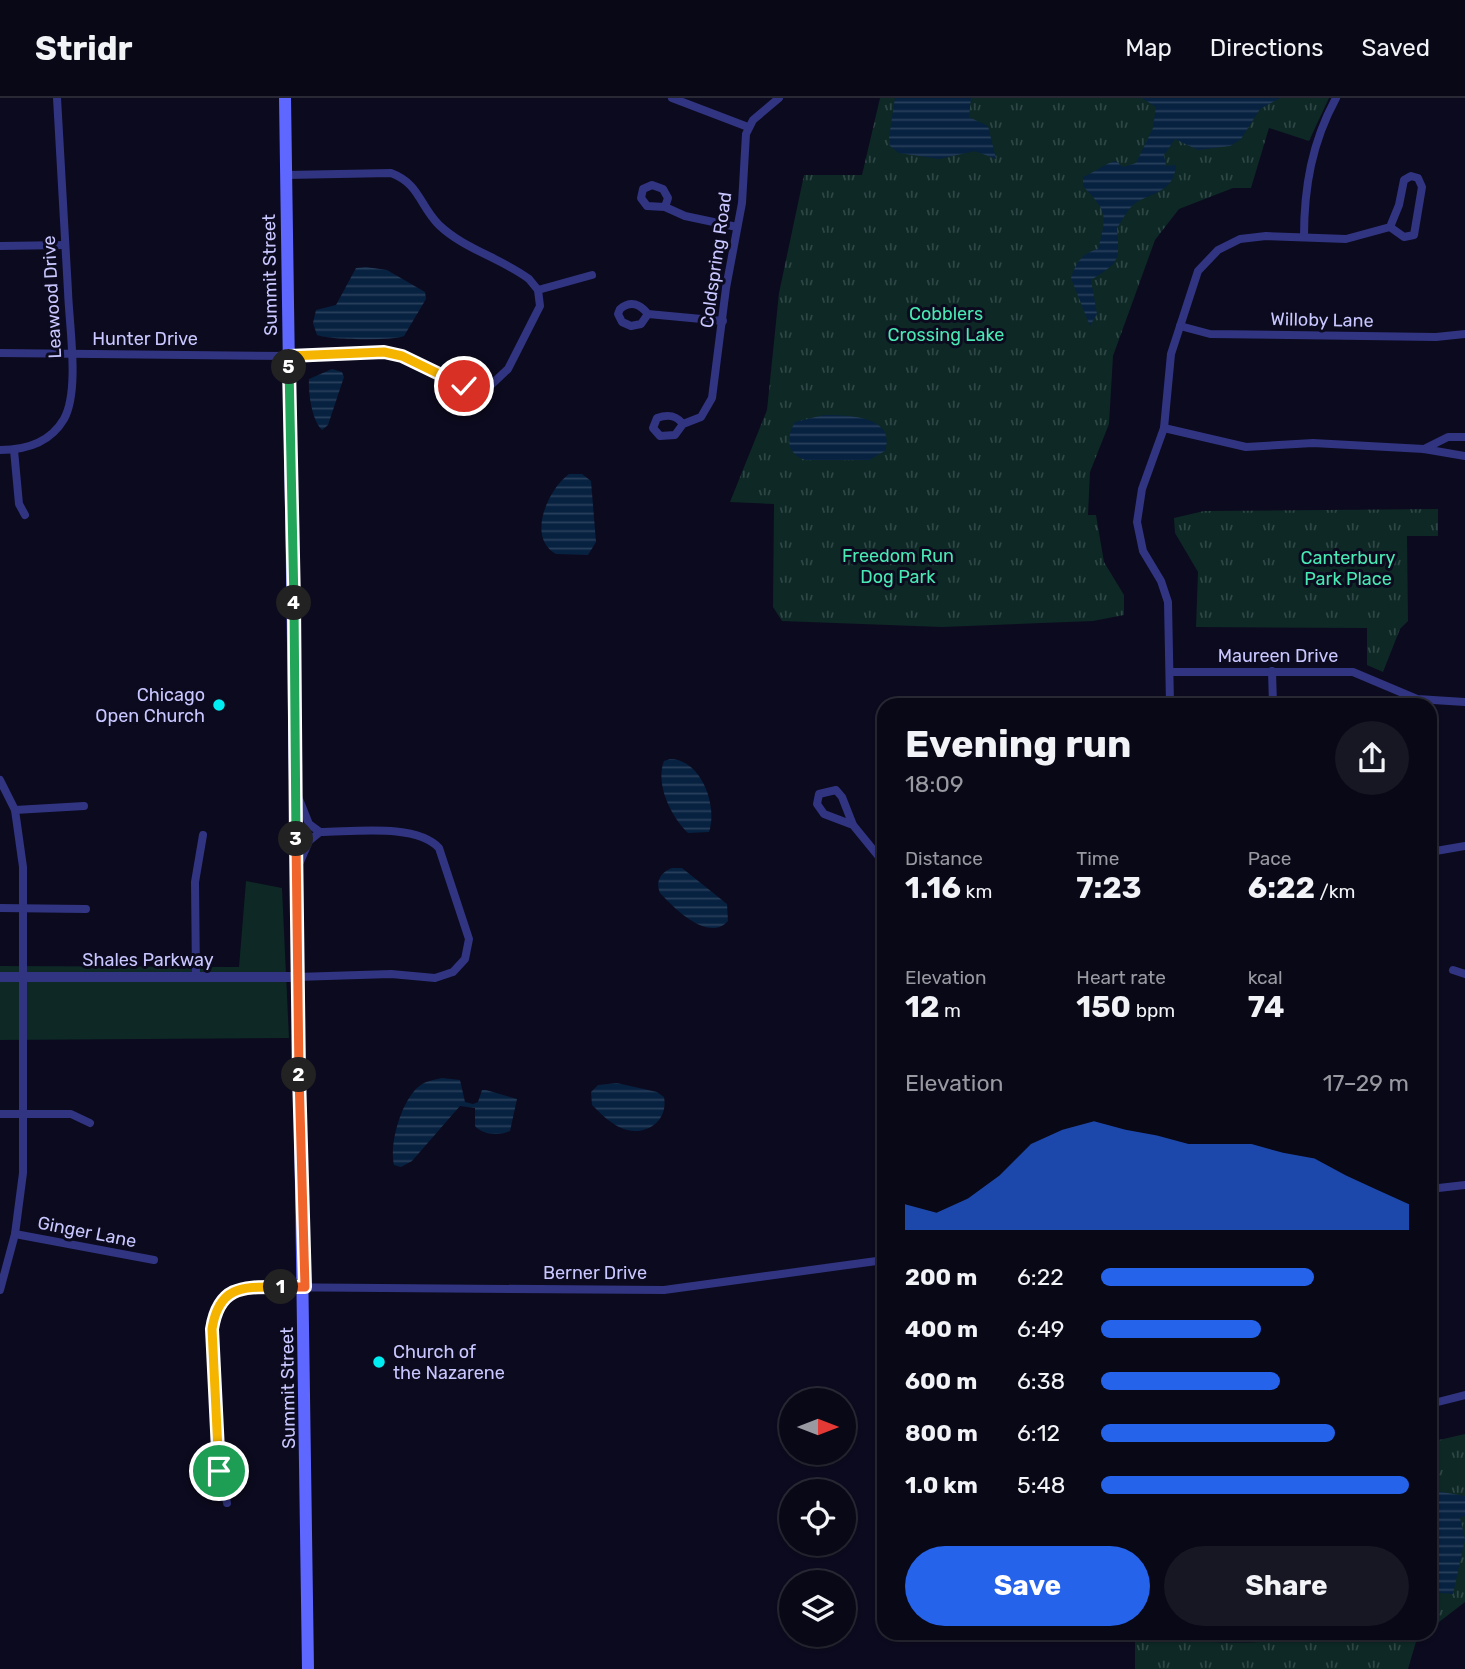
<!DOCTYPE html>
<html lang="en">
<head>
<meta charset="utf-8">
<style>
	:root { --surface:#090816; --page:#171623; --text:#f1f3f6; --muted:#999aa1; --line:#292935; --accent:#2563eb }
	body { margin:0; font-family:Rubik,sans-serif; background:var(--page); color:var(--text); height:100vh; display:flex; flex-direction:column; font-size:26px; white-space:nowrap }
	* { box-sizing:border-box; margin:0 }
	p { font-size:23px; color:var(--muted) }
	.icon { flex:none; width:38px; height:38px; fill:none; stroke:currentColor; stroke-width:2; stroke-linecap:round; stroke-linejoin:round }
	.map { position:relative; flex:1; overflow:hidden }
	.drawer { position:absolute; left:877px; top:600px; width:560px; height:942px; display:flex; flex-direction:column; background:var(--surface); border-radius:21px; box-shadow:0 2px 5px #0004,0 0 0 2px var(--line) }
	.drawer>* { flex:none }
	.needle { width:46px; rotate:90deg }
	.buttons { position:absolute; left:779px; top:1290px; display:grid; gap:14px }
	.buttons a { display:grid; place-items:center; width:77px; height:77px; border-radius:50%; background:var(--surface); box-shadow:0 2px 5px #0004,0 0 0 2px var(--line); font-size:35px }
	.pin { position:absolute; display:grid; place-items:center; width:60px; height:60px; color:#fff; margin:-30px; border:4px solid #fff; border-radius:50%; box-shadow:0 2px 7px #0007 }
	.km { position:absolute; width:35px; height:35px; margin:-18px; border-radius:50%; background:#222; color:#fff; font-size:19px; line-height:35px; text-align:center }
	.round { display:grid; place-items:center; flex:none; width:74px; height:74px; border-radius:37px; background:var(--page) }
	.overview { display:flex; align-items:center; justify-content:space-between; height:119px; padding:0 28px }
	h1 { font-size:38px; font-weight:700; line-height:52px }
	.figures { display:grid; grid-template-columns:repeat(3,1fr); gap:10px; height:119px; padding:7px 28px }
	.figures div { display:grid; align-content:center }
	.figures b { font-size:30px; font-weight:700 }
	.figures small { font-size:19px; font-weight:400 }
	.figures p { font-size:19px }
	.chart { height:196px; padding:14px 28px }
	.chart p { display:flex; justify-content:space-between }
	.chart svg { width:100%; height:126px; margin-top:7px; fill:var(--accent); opacity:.7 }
	.primary-button { display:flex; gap:14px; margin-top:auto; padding:14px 28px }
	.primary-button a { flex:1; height:80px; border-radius:42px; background:var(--accent); color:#fff; font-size:28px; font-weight:700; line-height:80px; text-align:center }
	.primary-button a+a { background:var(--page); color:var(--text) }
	ul { padding:0 28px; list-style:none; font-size:23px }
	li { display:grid; grid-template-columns:112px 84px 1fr; align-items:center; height:52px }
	li i { height:18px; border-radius:9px; background:var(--accent) }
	header { display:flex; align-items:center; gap:42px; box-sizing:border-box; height:98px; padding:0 35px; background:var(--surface); border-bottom:2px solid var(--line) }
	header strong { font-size:33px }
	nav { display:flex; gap:38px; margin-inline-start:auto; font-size:24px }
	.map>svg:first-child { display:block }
	.grass { fill:#0d2825 }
	.park { fill:url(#park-tufts) }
	.water { fill:url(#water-rules) }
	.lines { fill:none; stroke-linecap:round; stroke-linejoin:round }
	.minor { stroke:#313481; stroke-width:8 }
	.tertiary { stroke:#313481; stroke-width:10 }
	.secondary { stroke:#5e67ff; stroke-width:12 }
	.split-1-casing { stroke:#fff; stroke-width:14 }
	.split-2-casing { stroke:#fff; stroke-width:14 }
	.split-3-casing { stroke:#fff; stroke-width:14 }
	.split-4-casing { stroke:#fff; stroke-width:14 }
	.split-5-casing { stroke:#fff; stroke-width:14 }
	.split-6-casing { stroke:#fff; stroke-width:14 }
	.split-1 { stroke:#f5b400; stroke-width:9 }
	.split-2 { stroke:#f0652b; stroke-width:9 }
	.split-3 { stroke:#f0652b; stroke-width:9 }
	.split-4 { stroke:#22a559; stroke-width:9 }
	.split-5 { stroke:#22a559; stroke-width:9 }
	.split-6 { stroke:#f5b400; stroke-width:9 }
	.poi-dot { fill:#00eef2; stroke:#0c0a1e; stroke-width:2.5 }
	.labels { text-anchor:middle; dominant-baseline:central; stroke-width:6; stroke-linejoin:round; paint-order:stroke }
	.street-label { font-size:18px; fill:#c9c7ff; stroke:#0c0a1e }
	.park-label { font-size:18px; fill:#49e9b3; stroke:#0c0a1e }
	.poi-label { font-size:18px; fill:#c9c7ff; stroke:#0c0a1e; text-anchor:end }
</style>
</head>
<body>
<header>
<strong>Stridr</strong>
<nav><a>Map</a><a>Directions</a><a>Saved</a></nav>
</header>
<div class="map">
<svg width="1465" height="1571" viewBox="0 0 1465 1571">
	<defs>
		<pattern id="park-tufts" width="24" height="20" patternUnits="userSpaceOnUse" patternTransform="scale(1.75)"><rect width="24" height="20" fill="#0d2825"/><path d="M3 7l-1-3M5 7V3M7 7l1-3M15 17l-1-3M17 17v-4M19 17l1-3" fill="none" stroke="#2f4646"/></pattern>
		<pattern id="water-rules" width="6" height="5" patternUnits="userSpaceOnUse" patternTransform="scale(1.75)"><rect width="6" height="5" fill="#072140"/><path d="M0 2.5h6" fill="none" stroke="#2a405d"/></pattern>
	</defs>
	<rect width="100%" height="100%" fill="#0c0a1e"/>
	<!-- grass -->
	<path class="grass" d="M246 783 282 790 289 940 0 942V868L239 869Z"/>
	<!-- park -->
	<g class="park">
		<path d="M880 0H1329L1309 43 1269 30 1251 90H1233L1179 111 1155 142 1113 258 1109 326 1090 374 1088 417H1096L1104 464 1124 497V517L1093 523 942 529 782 523 773 509 774 406 730 404 767 312 779 195 804 77H862Z"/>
		<path d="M1438 411V438H1407L1408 523 1400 531 1383 574 1367 567V530L1196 529 1198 474 1175 435 1174 420 1204 413Z"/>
		<path d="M1465 1336V1504L1430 1531V1344Z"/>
		<path d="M1135 1535H1201V1544C1231 1544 1271 1548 1297 1535H1422L1418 1537 1408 1571H1135Z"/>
	</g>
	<!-- water -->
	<g class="water">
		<path d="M895 0H971L969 19 988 28 996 61 975 53 939 61 899 55 890 48 889 40Z"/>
		<path d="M1142 0H1280L1260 11 1241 41 1230 48 1198 52 1175 41 1164 57 1166 68 1176 67C1174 97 1146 95 1133 107 1127 112 1122 123 1117 130 1120 164 1119 164 1091 182L1097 216 1090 228 1071 180C1076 165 1082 155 1098 151 1107 116 1108 115 1083 88V79C1093 75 1108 64 1116 63L1123 69 1136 65 1153 30 1156 9Z"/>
		<path d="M366 169 387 172 425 194 426 201 404 238C393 243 330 242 317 237L313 225 316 212 336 207 356 170Z"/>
		<path d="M332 271 342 274 344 279 328 327 322 332C312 323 308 295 309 281Z"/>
		<path d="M824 317C849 317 896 318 885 353L869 362H805C786 355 786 340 795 324Z"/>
		<path d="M569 376H582L591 383 596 444 588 457 556 456C526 440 548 391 569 376Z"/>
		<path d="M670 661C701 661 718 708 709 734L688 735C671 719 655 686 664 663Z"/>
		<path d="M672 770H682L727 806 728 823C708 845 674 810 660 795 655 783 661 774 672 770Z"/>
		<path d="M442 980 460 982 465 1004 473 1006 478 1004 482 992H486L517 1001 510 1033C499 1038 483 1037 475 1028V1010L460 1008 412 1063 401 1069 394 1067C389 1046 401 1005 417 990 424 983 433 982 442 980Z"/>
		<path d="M617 985 657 994 664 999C669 1025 642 1041 619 1029 609 1024 600 1015 592 1007L591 994 598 987Z"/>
		<path d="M1430 1392 1465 1398V1418L1460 1420 1465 1441 1453 1496 1430 1494Z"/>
	</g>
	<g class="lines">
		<!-- minor -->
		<g class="minor">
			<path d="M672 0 748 29"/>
			<path d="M665 109 668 100 663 91 652 87 643 91 641 100 647 108 665 109 685 118 737 129"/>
			<path d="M1304 139C1304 89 1312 44 1336 0"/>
			<path d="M0 148 65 147"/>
			<path d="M538 192 592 177"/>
			<path d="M648 216 641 226 631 228 622 224 618 216 620 211C631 202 640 206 648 216L723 223"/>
			<path d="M1180 228 1210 236 1436 239 1465 236"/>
			<path d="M0 255 289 258 384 254 402 258 464 288 483 289 492 286 508 271 540 208 538 192 529 181C501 160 464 151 439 127 419 107 420 86 391 75L286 77"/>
			<path d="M683 326C676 317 668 316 657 320L653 330 660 338 675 337 683 326 701 319 712 300 726 190 742 105 746 36 753 22 779 0"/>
			<path d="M1164 330 1246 349 1313 345 1424 351 1465 358"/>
			<path d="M1424 351 1448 339H1465"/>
			<path d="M0 352C26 352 50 345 64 321 80 292 69 227 68 193 64 129 61 64 57 0"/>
			<path d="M14 352 19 406 25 417"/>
			<path d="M1272 573 1273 607"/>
			<path d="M1170 574H1353L1417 601 1465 604"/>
			<path d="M1170 607 1168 504 1161 483 1143 453 1137 424 1142 391 1164 330 1171 256 1198 173 1218 152 1240 141 1266 138 1346 141 1390 129 1399 107 1404 82 1411 78 1418 80 1422 89 1414 137 1404 139 1390 129"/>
			<path d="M0 682 15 712 23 769V1075L15 1136 0 1192"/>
			<path d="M299 701 309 726 320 734 309 743 300 764"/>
			<path d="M15 712 84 708"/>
			<path d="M853 727 824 716 817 706 819 696 836 692 842 699 853 727 884 765"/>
			<path d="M1430 754 1465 748"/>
			<path d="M0 810 86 811"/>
			<path d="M1453 872 1465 876"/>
			<path d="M196 879 195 784 203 737"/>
			<path d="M296 879 391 876 435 880 453 874 465 861 469 841 439 750C416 725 353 734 320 734"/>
			<path d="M0 1016H71L90 1025"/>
			<path d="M1430 1091 1465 1087"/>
			<path d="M15 1136 154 1162"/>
			<path d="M1430 1306 1465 1297"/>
			<path d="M227 1405 216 1350 212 1231C216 1207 224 1195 248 1189L664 1192 884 1162"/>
		</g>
		<!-- tertiary -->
		<path class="tertiary" d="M0 879H296"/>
		<!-- secondary -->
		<path class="secondary" d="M285 0 308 1571"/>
	</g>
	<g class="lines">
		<defs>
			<path id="split-1" d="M219 1373 212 1231C219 1187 243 1189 281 1189"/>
			<path id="split-2" d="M281 1189H305L299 977"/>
			<path id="split-3" d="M296 741 299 977"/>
			<path id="split-4" d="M294 505 296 741"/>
			<path id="split-5" d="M289 269 294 505"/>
			<path id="split-6" d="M289 269V258L384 254 402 258 464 288"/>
		</defs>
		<!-- split-1 casing -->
		<use href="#split-1" class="split-1-casing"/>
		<!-- split-2 casing -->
		<use href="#split-2" class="split-2-casing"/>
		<!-- split-3 casing -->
		<use href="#split-3" class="split-3-casing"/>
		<!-- split-4 casing -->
		<use href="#split-4" class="split-4-casing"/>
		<!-- split-5 casing -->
		<use href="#split-5" class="split-5-casing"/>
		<!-- split-6 casing -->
		<use href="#split-6" class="split-6-casing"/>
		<!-- split-1 -->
		<use href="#split-1" class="split-1"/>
		<!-- split-2 -->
		<use href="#split-2" class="split-2"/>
		<!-- split-3 -->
		<use href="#split-3" class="split-3"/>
		<!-- split-4 -->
		<use href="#split-4" class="split-4"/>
		<!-- split-5 -->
		<use href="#split-5" class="split-5"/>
		<!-- split-6 -->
		<use href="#split-6" class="split-6"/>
	</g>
	<!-- markers -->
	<g class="poi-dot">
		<circle cx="219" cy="607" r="7"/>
		<circle cx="379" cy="1264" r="7"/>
	</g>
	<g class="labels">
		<!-- street labels -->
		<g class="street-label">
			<text transform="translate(716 162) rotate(-82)">Coldspring Road</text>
			<text transform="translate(270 177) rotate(-91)">Summit Street</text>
			<text transform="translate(52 199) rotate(-93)">Leawood Drive</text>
			<text transform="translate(1322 222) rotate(1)">Willoby Lane</text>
			<text x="145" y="241">Hunter Drive</text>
			<text x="1278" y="558">Maureen Drive</text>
			<text x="148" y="862">Shales Parkway</text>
			<text transform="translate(87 1134) rotate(11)">Ginger Lane</text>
			<text x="595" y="1175">Berner Drive</text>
			<text transform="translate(288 1290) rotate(-91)">Summit Street</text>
		</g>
		<!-- park labels -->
		<g class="park-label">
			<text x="946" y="216">Cobblers<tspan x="946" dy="21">Crossing Lake</tspan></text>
			<text x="898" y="458">Freedom Run<tspan x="898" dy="21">Dog Park</tspan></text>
			<text x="1348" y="460">Canterbury<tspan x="1348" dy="21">Park Place</tspan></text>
		</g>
		<!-- poi labels -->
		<g class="poi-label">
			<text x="205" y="597">Chicago<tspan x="205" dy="21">Open Church</tspan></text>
			<text x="393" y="1254" text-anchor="start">Church of<tspan x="393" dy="21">the Nazarene</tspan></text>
		</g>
	</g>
</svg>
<div class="buttons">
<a><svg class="needle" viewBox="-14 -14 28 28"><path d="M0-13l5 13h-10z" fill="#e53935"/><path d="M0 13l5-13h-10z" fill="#999aa1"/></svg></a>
<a><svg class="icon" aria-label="locate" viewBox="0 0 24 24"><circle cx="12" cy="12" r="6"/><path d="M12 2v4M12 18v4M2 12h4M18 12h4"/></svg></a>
<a><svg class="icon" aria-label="layers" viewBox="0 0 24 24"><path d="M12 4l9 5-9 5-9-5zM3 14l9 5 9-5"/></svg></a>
</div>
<div class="pin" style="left:219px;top:1373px;background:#1e9e55"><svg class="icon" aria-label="arrive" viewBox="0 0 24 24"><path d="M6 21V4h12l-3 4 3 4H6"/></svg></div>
<div class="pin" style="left:464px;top:288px;background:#d93025"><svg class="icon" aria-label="check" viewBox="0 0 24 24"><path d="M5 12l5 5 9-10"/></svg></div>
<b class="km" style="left:281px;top:1189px">1</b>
<b class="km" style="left:299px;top:977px">2</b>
<b class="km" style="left:296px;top:741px">3</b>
<b class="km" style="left:294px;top:505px">4</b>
<b class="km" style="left:289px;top:269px">5</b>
<section class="drawer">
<div class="overview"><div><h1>Evening run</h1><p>18:09</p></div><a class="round"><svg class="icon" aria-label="share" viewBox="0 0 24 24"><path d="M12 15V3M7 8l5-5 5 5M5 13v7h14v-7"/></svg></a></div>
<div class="figures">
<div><p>Distance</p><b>1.16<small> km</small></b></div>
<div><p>Time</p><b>7:23</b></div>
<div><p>Pace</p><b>6:22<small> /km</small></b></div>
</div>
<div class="figures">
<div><p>Elevation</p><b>12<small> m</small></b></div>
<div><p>Heart rate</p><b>150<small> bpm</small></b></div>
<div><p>kcal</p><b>74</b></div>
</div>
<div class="chart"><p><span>Elevation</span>17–29 m</p>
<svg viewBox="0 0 160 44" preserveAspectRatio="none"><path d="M0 44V35L10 38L20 33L30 25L40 14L50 9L60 6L70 9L80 11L90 14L100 14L110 14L120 17L130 19L140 25L150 30L160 35V44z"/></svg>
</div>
<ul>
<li><b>200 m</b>6:22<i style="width:69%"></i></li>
<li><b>400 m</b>6:49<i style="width:52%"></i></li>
<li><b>600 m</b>6:38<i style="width:58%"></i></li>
<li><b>800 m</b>6:12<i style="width:76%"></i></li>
<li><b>1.0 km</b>5:48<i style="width:100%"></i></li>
</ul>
<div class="primary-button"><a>Save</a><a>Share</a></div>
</section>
</div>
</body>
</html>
